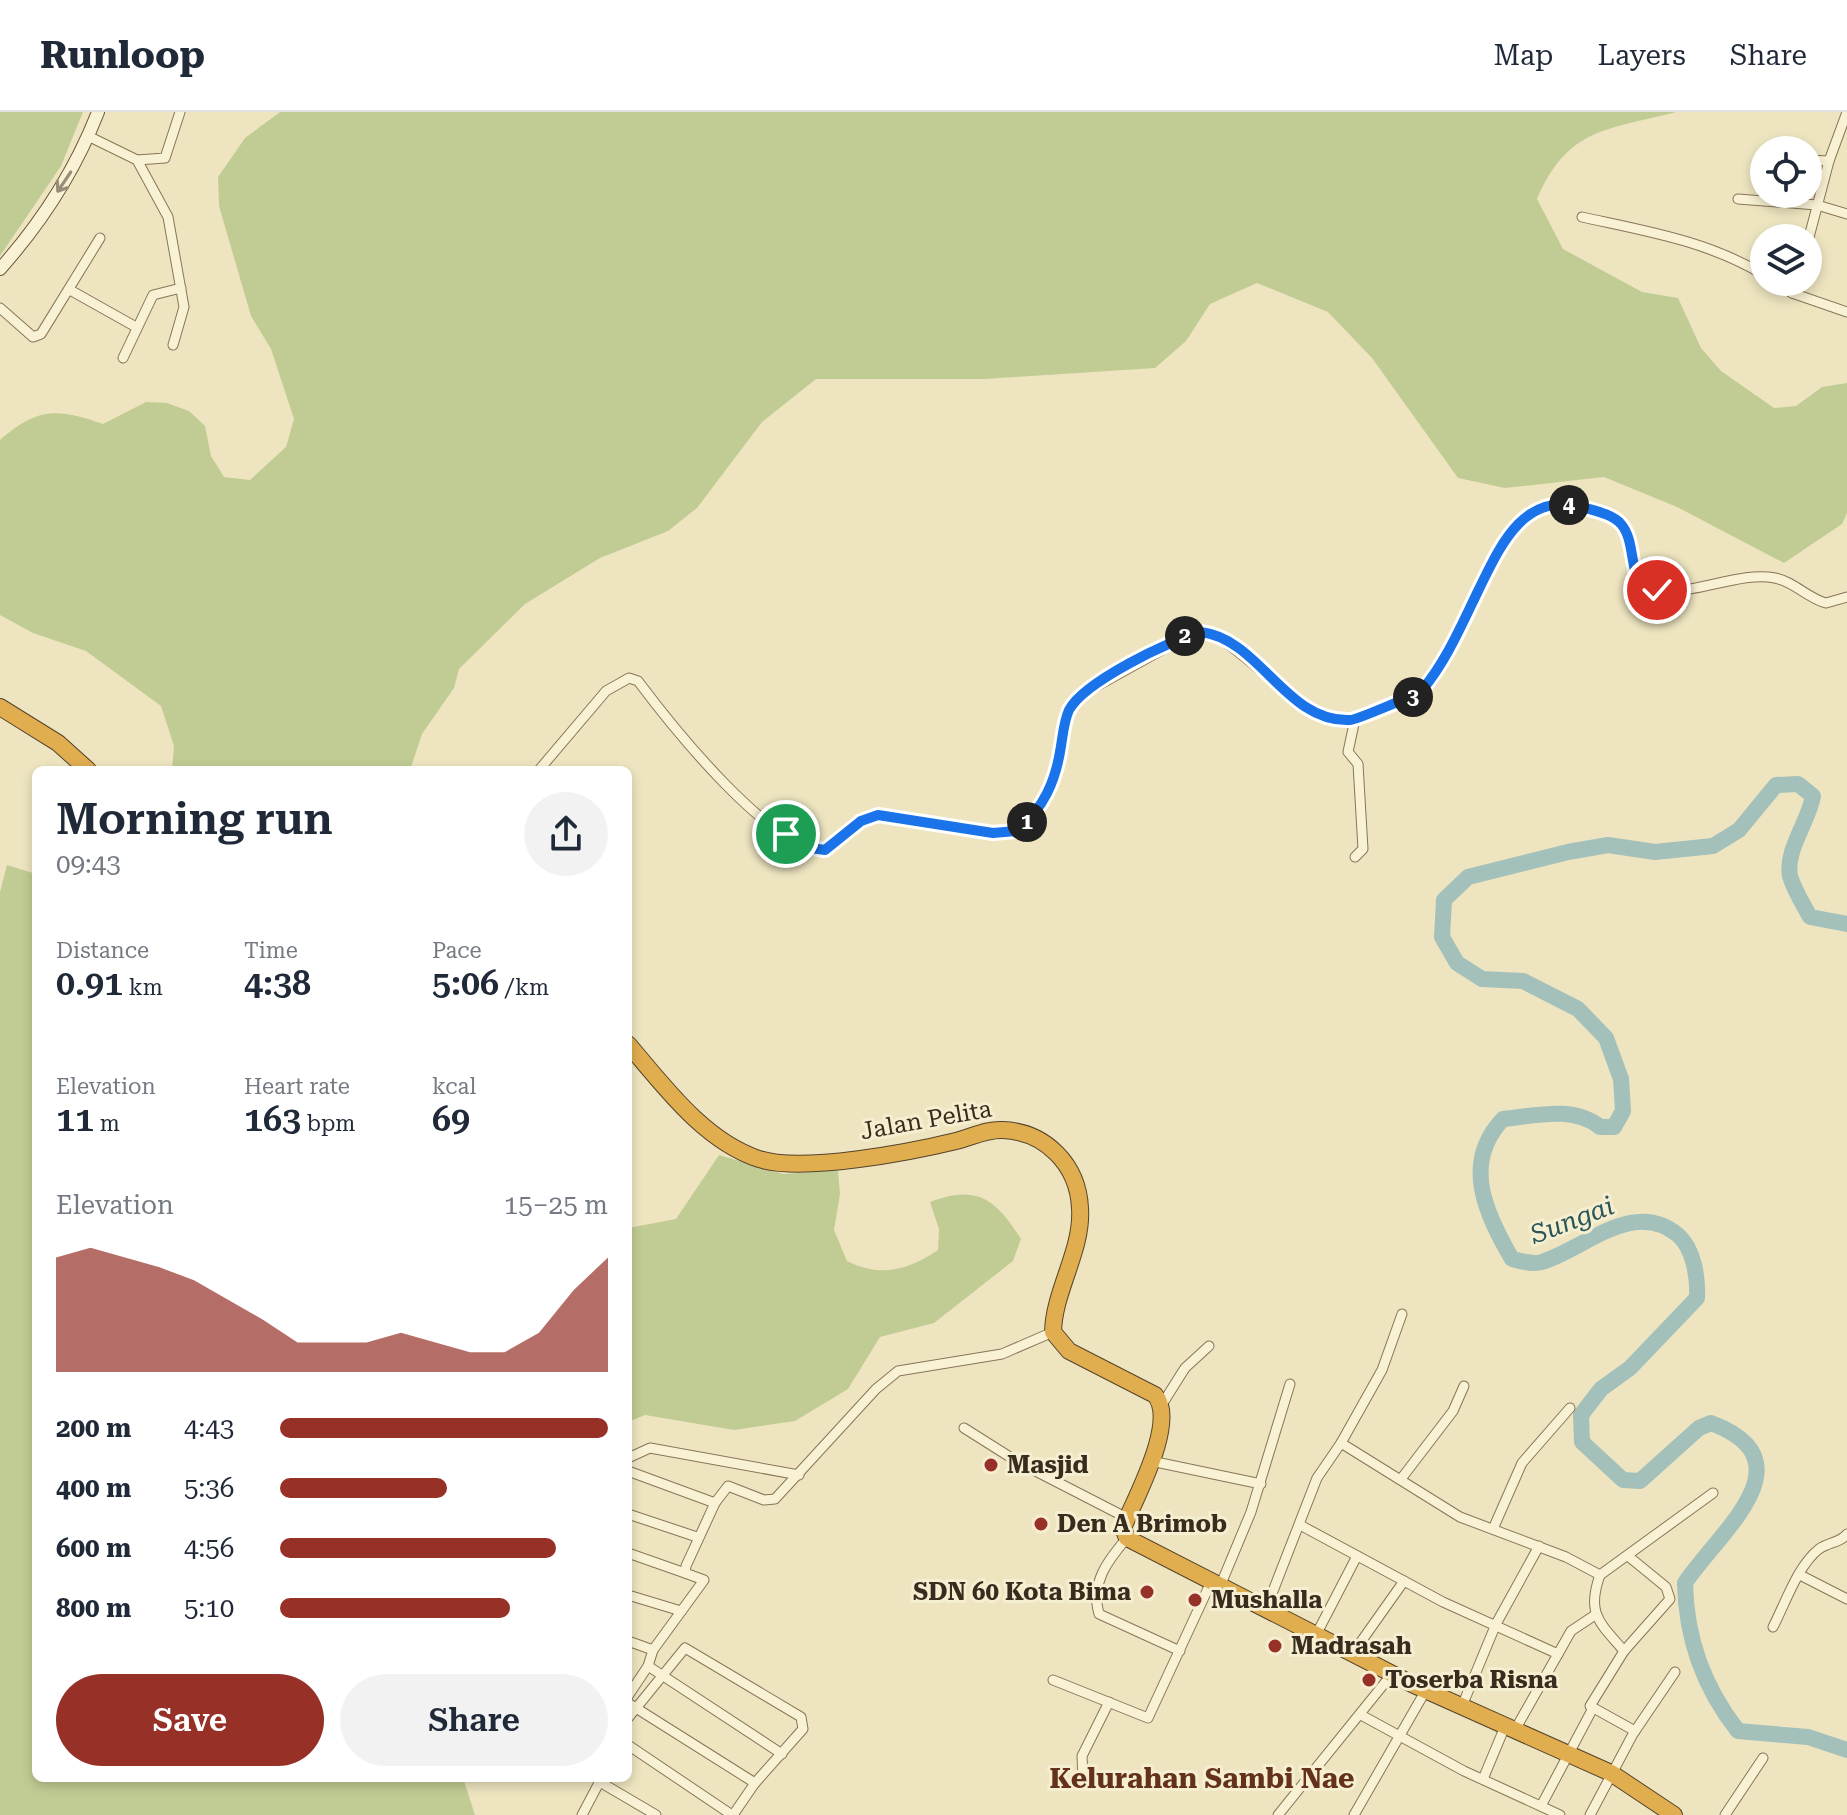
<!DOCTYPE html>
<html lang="en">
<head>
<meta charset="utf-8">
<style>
	:root { --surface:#fff; --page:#f2f2f3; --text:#1f2937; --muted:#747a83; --line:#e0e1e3; --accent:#973027 }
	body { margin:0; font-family:"Roboto Serif",serif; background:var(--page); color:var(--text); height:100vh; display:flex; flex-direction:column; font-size:30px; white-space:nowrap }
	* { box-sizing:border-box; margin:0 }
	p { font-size:26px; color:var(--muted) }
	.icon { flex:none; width:44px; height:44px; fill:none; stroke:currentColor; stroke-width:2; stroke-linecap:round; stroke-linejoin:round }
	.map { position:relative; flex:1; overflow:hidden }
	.sheet { position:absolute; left:32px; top:654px; width:600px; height:1016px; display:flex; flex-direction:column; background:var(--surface); border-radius:12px; box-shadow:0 4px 12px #0003 }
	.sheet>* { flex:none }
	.fabs { position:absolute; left:1750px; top:24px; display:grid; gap:16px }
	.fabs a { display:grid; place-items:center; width:72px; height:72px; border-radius:50%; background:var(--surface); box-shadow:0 4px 12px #0003; font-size:40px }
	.pin { position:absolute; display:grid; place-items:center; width:68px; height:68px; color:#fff; margin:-34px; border:4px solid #fff; border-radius:50%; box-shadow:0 2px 8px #0007 }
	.km { position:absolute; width:40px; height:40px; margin:-20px; border-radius:50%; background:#222; color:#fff; font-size:22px; line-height:40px; text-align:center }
	.round { display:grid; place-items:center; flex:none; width:84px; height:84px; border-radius:42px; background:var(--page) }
	.overview { display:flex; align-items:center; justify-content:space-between; height:136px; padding:0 24px }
	h1 { font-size:44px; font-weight:600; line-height:60px }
	.metrics { display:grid; grid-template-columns:repeat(3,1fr); gap:12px; height:136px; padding:8px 24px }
	.metrics div { display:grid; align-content:center }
	.metrics b { font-size:34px; font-weight:600 }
	.metrics small { font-size:22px; font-weight:400 }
	.metrics p { font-size:22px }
	.chart { height:224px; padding:16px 24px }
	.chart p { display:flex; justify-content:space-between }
	.chart svg { width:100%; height:144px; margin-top:8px; fill:var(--accent); opacity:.7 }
	.cta { display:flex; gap:16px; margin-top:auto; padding:16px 24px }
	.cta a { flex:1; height:92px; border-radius:48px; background:var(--accent); color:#fff; font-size:32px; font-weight:600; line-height:92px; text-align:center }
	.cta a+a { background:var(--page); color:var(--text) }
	ul { padding:0 24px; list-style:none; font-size:26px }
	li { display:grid; grid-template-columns:128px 96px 1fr; align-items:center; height:60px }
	li i { height:20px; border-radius:10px; background:var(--accent) }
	header { display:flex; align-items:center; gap:48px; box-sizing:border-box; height:112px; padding:0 40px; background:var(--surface); border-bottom:2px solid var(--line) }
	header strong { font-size:38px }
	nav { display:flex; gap:44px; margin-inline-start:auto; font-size:28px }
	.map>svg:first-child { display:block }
	.green { fill:#c1cc94 }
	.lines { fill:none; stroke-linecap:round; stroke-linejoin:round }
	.river { stroke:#a3c0ba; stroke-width:16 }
	.street-casing { stroke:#887558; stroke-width:11 }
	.secondary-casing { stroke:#69563b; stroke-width:14 }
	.highway-casing { stroke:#55432c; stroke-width:18 }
	.street { stroke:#f9f1d3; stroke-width:9 }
	.secondary { stroke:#f9f1d3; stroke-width:12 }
	.highway { stroke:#e0ad4f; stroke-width:16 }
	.oneway { stroke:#988e78 }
	.route-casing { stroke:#fff; stroke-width:16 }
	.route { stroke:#1a73e8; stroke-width:10 }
	.poi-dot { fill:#973027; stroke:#f6eed0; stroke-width:3 }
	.labels { text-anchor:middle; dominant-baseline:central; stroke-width:6; stroke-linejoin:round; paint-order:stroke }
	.street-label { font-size:24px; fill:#372c1d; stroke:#f6eed0 }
	.poi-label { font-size:24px; font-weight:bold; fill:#372c1d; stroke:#f6eed0; text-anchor:start }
	.water-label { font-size:26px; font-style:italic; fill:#2b5657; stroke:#f6eed0 }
	.quarter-label { font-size:28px; font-weight:bold; fill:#64311b; stroke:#f6eed0 }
</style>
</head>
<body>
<header>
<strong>Runloop</strong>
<nav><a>Map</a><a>Layers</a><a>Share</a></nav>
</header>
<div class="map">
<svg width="1847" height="1703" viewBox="0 0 1847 1703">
	<rect width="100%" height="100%" fill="#eee5c0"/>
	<!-- green -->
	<g class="green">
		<path d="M0 0H83L61 54 0 144Z"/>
		<path d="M280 0H1676C1608 18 1568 15 1537 87L1563 137 1642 180 1678 186 1701 236 1721 259 1774 296 1796 294 1822 275 1847 271V401L1842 412 1784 451 1677 395 1604 365 1505 376 1458 366 1372 246 1328 200 1257 171 1210 192 1186 229 1155 256 985 267H816L762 310 697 396 668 419 600 446 525 492 459 557 454 576 422 622 410 658H172L174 634 161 594 86 539 33 521 0 503V328C37 295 59 296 103 312L146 290 167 291 189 299 205 314 211 344 224 365 250 368 286 335 294 307 271 237 251 204 219 94 218 65 245 26Z"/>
		<path d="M7 753 36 762V1666H463L475 1703H0V780Z"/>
		<path d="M719 1043 784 1062 838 1058 840 1082 834 1118 847 1149C881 1166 908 1158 938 1138L939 1117 930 1090C977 1072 996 1087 1021 1127L1013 1149 934 1211 880 1225 848 1277 795 1309 734 1318 645 1303 628 1310V1116L676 1107Z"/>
	</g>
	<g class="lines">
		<!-- river -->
		<path class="river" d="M1847 812 1810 805C1803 792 1794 778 1790 764 1785 738 1809 709 1813 684L1798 672 1776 673 1739 718 1713 734 1655 740 1608 733 1568 740 1468 765 1444 788 1442 825 1457 851 1482 867 1523 869 1578 897 1606 926 1621 967 1623 999 1614 1015H1600C1573 993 1535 1004 1503 1007 1461 1051 1486 1102 1512 1147 1521 1149 1533 1153 1542 1150 1586 1136 1634 1086 1678 1123 1694 1137 1698 1166 1697 1186L1630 1256 1601 1277 1581 1303 1582 1330 1623 1368 1640 1369 1699 1316 1711 1311C1812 1349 1719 1420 1685 1471 1686 1526 1704 1576 1738 1619L1808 1625 1847 1638"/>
		<defs>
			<g id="street">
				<path d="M88 24 137 48 168 105 184 195 173 233"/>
				<path d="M137 48 165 46 180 0"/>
				<path d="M1808 48 1829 49"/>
				<path d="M1738 87 1817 93 1847 102"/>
				<path d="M1582 105C1646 119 1708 129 1764 163"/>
				<path d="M1808 129 1829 49 1847 0"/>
				<path d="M1775 170 1792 181"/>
				<path d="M1798 170 1792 181 1847 200"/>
				<path d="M70 178 136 215"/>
				<path d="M0 196 33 225 41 222 100 126"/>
				<path d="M123 246 153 183 181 176"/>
				<path d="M539 658 606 579 629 566 638 569C668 609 776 747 829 737L861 709 878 703 993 721 1016 719 1027 710 1052 672 1067 603 1079 584 1187 524 1212 521C1253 545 1303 607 1347 608 1360 608 1370 600 1381 595 1394 589 1409 590 1420 580 1471 532 1489 368 1583 395 1595 399 1613 402 1621 412 1634 428 1629 452 1639 470 1673 496 1733 457 1775 466 1795 470 1807 486 1826 491L1847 485"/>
				<path d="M1355 745 1363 737 1358 652 1348 640 1355 607"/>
				<path d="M1161 1294 1185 1256 1209 1234"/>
				<path d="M964 1316 1018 1350 1127 1406"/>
				<path d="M1341 1331 1382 1258 1402 1202"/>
				<path d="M628 1346 650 1336 799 1363"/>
				<path d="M1151 1349 1261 1372"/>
				<path d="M628 1359 715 1391"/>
				<path d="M1401 1367 1453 1299 1464 1274"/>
				<path d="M628 1402 697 1425"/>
				<path d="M1300 1413 1443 1490 1558 1542 1516 1616"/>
				<path d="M1493 1417 1522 1351 1570 1296"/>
				<path d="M1127 1426C1108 1448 1090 1471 1099 1502L1180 1539"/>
				<path d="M628 1441 685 1461"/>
				<path d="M1628 1444 1666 1475 1670 1487 1624 1539 1590 1594 1635 1619"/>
				<path d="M1600 1463C1586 1502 1600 1511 1624 1539"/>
				<path d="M1800 1463 1847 1487"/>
				<path d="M1221 1472 1251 1400 1290 1272"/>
				<path d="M628 1483 681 1499"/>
				<path d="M1266 1497 1317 1366 1341 1331 1460 1405 1566 1445 1600 1463 1713 1381"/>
				<path d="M1773 1515C1785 1492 1798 1453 1819 1437 1829 1430 1840 1431 1847 1422"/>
				<path d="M1317 1521 1357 1444"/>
				<path d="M628 1529 653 1538"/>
				<path d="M1353 1541 1404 1469"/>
				<path d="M1558 1542 1571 1519 1595 1503"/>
				<path d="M648 1554 782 1642"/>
				<path d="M1053 1568 1148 1606 1212 1468"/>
				<path d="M628 1584 648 1554 653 1538 704 1468 685 1461 686 1454 715 1391 728 1374 764 1388 775 1387 876 1277 898 1259 1002 1242 1053 1220"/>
				<path d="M628 1591 755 1671"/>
				<path d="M1462 1594 1496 1512 1539 1434"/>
				<path d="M1361 1603 1464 1659 1560 1703"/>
				<path d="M628 1606 685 1536 801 1605 803 1617 755 1671 733 1703"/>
				<path d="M628 1633 732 1703"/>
				<path d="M1483 1667 1506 1612"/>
				<path d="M1083 1668 1082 1644 1109 1590"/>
				<path d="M600 1670 656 1703"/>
				<path d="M1541 1694 1593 1596"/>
				<path d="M582 1703 601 1667"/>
				<path d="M1278 1703 1392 1562"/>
				<path d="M1354 1703 1426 1578"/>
				<path d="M1590 1703 1633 1622 1675 1560"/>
				<path d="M1725 1703 1763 1646"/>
			</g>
			<path id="secondary" d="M0 157C42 110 75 59 98 0"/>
			<g id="highway">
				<path d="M0 595 58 631 88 658"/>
				<path d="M628 932C664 974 704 1029 759 1047 802 1061 911 1040 956 1029 972 1025 987 1017 1003 1018 1046 1020 1078 1053 1080 1096 1083 1138 1054 1178 1053 1220L1069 1239 1155 1283C1178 1310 1134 1388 1123 1416L1127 1426 1414 1573 1611 1661 1674 1703"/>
			</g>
		</defs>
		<!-- street casing -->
		<use href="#street" class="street-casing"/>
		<!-- secondary casing -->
		<use href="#secondary" class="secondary-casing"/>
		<!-- highway casing -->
		<use href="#highway" class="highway-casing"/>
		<!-- street -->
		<use href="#street" class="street"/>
		<!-- secondary -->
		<use href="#secondary" class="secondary"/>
		<!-- highway -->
		<use href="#highway" class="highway"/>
	</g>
	<!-- one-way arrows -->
	<defs><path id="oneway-shaft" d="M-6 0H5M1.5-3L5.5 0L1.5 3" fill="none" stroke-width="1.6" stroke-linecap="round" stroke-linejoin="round" transform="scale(2)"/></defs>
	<use class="oneway" href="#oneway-shaft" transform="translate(64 70) rotate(124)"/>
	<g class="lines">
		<defs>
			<path id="route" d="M786 722 811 736 825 738 861 709 878 703 993 721 1016 719C1044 697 1056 668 1061 634 1063 622 1064 609 1069 598 1084 570 1170 528 1201 520 1260 527 1286 611 1350 608 1356 608 1418 582 1422 578 1446 550 1463 510 1479 477 1500 434 1524 379 1582 395 1595 399 1612 402 1621 412 1634 427 1630 452 1639 470L1657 478"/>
		</defs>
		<!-- route casing -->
		<use href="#route" class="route-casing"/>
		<!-- route -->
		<use href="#route" class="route"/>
	</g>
	<!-- markers -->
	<g class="poi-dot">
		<circle cx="991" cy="1353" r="8"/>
		<circle cx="1041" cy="1412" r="8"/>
		<circle cx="1147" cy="1480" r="8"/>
		<circle cx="1195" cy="1488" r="8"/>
		<circle cx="1275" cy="1534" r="8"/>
		<circle cx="1369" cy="1568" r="8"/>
	</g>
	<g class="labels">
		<!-- street labels -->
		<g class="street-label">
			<text transform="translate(926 1008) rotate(-10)">Jalan Pelita</text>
		</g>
		<!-- poi labels -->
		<g class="poi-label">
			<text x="1007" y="1353">Masjid</text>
			<text x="1057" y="1412">Den A Brimob</text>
			<text x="1131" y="1480" text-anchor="end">SDN 60 Kota Bima</text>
			<text x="1211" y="1488">Mushalla</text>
			<text x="1291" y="1534">Madrasah</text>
			<text x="1385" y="1568">Toserba Risna</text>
		</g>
		<!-- water labels -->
		<g class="water-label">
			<text transform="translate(1572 1108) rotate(-21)">Sungai</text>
		</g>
		<!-- quarter labels -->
		<g class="quarter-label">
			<text x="1202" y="1666">Kelurahan Sambi Nae</text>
		</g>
	</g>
</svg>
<div class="fabs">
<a><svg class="icon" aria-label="locate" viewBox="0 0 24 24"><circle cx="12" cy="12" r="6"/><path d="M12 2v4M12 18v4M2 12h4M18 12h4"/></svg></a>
<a><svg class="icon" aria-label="layers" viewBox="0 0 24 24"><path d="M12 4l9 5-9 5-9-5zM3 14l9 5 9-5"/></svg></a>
</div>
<div class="pin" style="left:786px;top:722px;background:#1e9e55"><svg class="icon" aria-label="arrive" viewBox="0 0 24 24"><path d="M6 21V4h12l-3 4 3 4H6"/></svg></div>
<div class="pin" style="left:1657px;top:478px;background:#d93025"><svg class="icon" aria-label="check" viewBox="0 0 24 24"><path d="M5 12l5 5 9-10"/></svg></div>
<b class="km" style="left:1027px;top:710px">1</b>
<b class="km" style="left:1185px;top:524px">2</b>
<b class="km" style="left:1413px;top:585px">3</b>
<b class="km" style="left:1569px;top:393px">4</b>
<section class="sheet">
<div class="overview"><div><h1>Morning run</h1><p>09:43</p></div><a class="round"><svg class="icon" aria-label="share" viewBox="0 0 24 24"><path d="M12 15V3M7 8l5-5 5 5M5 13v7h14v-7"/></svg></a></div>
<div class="metrics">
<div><p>Distance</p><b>0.91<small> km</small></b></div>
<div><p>Time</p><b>4:38</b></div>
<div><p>Pace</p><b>5:06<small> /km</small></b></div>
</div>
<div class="metrics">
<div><p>Elevation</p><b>11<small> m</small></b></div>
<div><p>Heart rate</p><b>163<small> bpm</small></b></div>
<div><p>kcal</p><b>69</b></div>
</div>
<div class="chart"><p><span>Elevation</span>15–25 m</p>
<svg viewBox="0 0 160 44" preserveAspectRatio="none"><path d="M0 44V9L10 6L20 9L30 12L40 16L50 22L60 28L70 35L80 35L90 35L100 32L110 35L120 38L130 38L140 32L150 19L160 9V44z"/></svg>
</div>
<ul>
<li><b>200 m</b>4:43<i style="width:100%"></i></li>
<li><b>400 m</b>5:36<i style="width:51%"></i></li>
<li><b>600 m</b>4:56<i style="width:84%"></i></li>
<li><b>800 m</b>5:10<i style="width:70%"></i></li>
</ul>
<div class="cta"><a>Save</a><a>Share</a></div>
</section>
</div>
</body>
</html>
